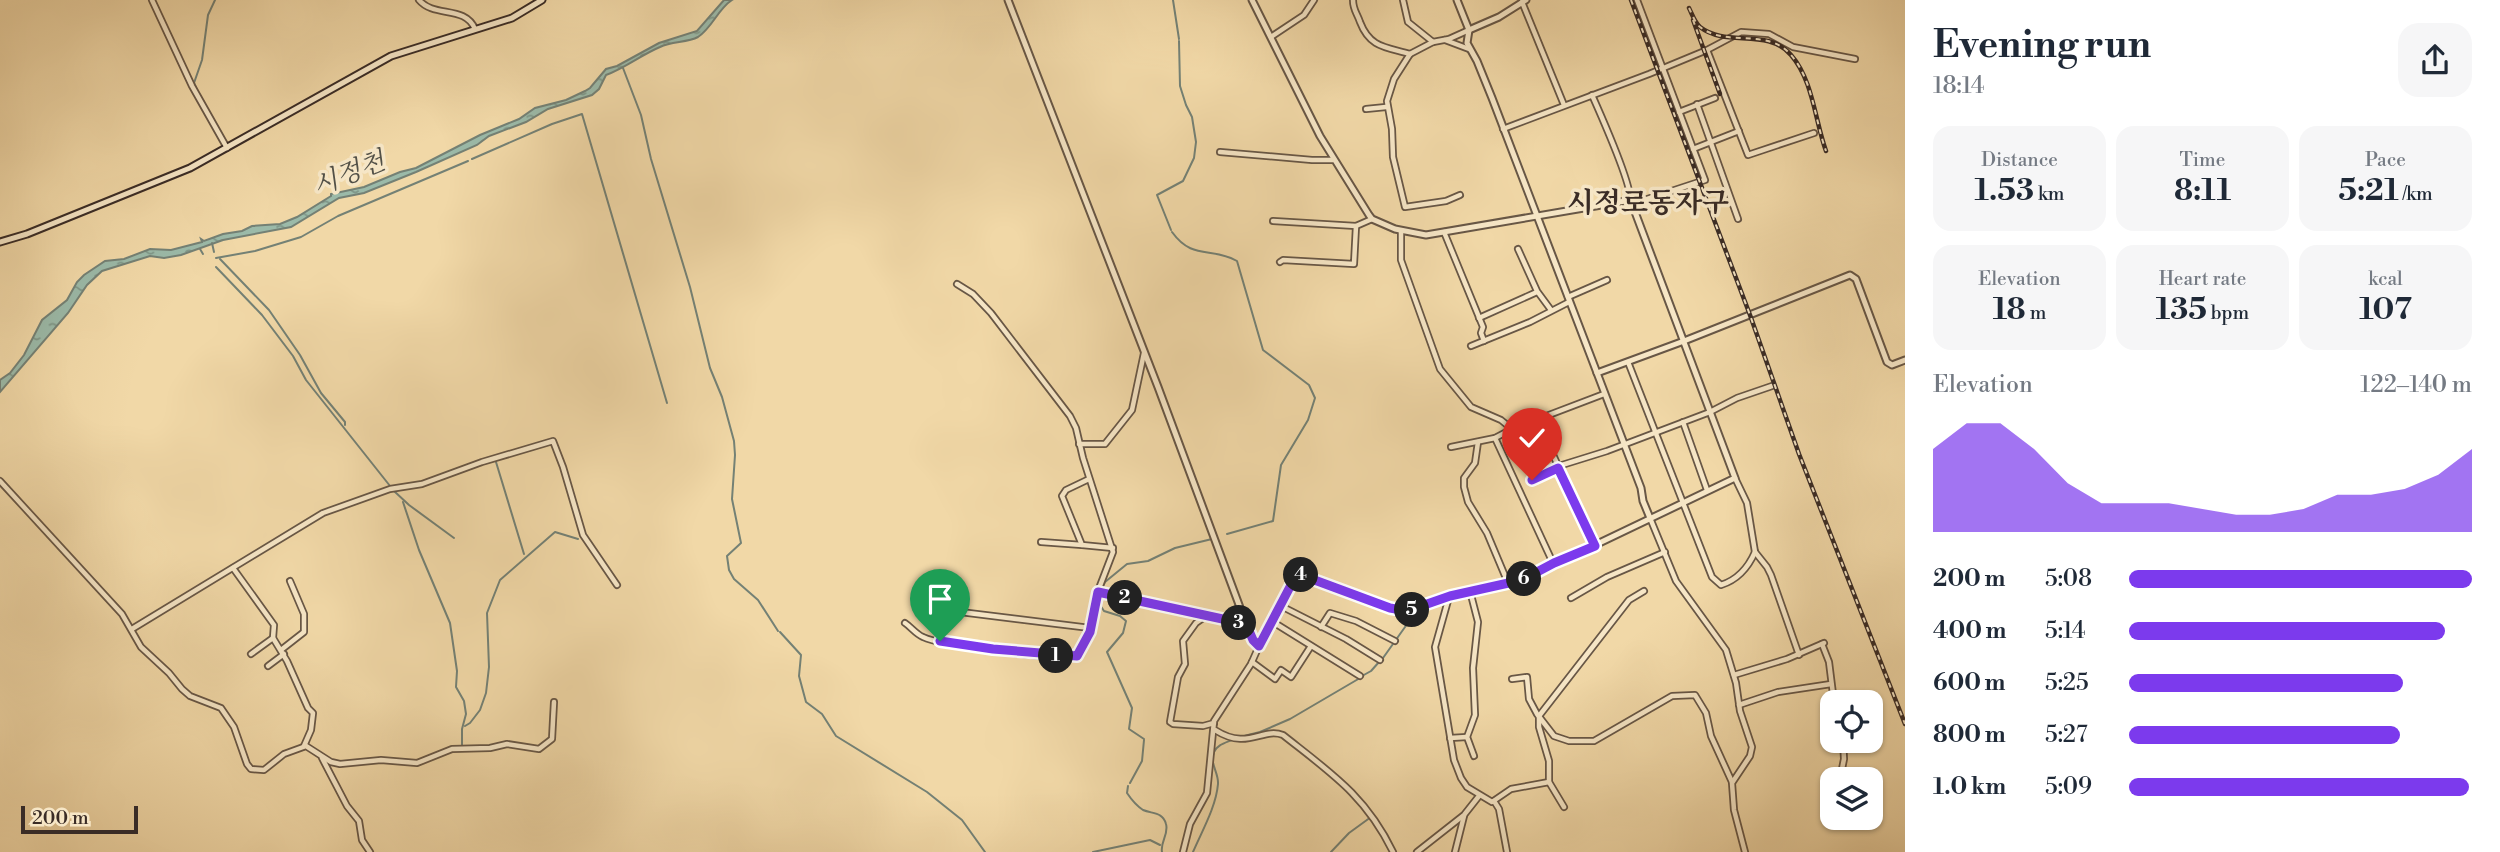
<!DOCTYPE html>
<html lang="en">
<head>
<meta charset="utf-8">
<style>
	:root { --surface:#fff; --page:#f6f6f7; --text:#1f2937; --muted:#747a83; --accent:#7c3aed }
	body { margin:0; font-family:"Libre Bodoni","Noto Serif KR",serif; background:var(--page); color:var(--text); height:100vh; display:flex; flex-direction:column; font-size:26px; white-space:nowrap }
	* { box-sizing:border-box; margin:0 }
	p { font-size:23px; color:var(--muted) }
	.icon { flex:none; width:38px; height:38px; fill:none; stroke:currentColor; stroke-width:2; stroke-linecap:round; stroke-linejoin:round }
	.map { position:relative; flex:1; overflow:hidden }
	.panel { display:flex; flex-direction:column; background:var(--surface); width:595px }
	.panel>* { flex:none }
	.controls { position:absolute; left:1820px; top:690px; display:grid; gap:14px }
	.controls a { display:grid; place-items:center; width:63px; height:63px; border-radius:14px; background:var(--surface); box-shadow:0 2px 5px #0004; font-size:35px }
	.scale { position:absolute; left:21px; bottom:18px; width:117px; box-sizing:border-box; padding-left:7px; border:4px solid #3a2c26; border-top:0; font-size:19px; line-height:24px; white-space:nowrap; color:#3a2c26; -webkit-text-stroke:5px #f6e6c6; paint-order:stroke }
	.pin { position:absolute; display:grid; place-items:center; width:60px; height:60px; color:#fff; margin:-72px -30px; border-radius:50% 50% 50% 0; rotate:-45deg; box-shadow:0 0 7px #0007 }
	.pin .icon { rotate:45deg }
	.km { position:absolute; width:35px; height:35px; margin:-18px; border-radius:50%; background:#222; color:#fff; font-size:19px; line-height:35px; text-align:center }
	.round { display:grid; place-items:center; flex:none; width:74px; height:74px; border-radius:21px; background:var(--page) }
	.overview { display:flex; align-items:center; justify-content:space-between; height:119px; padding:0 28px }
	h1 { font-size:38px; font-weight:800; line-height:52px }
	.stats { display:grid; grid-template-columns:repeat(3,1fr); gap:10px; height:119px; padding:7px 28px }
	.stats div { display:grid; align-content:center; border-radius:18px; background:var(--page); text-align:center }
	.stats b { font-size:30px; font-weight:800 }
	.stats small { font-size:19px; font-weight:400 }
	.stats p { font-size:19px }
	.chart { height:196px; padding:14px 28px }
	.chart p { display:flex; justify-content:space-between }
	.chart svg { width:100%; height:126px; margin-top:7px; fill:var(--accent); opacity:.7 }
	ul { padding:0 28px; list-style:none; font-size:23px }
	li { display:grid; grid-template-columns:112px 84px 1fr; align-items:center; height:52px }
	li i { height:18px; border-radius:9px; background:var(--accent) }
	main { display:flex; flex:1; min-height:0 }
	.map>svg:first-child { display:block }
	.water { fill:url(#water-ripples); stroke:#748175; stroke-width:2 }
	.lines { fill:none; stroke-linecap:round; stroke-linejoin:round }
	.stream { stroke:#748175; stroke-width:2 }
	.minor-casing { stroke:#685746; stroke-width:8 }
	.tertiary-casing { stroke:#685746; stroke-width:9 }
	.secondary-casing { stroke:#3a2c26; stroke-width:9 }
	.minor { stroke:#f6e6c6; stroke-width:4.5 }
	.tertiary { stroke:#f6e6c6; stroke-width:5 }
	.secondary { stroke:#f6e6c6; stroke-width:5 }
	.rail-casing { stroke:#3a2c26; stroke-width:4.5 }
	.rail { stroke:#f6e6c6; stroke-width:2; stroke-dasharray:5; stroke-linecap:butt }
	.route-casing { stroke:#fff; stroke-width:14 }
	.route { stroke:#7c3aed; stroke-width:9 }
	.labels { text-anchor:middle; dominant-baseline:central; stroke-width:7; stroke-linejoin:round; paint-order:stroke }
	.water-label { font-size:26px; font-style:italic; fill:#525047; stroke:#f6e6c6 }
	.quarter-label { font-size:28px; font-weight:bold; fill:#3a2c26; stroke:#f6e6c6 }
</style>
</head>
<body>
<main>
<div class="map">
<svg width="1905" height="852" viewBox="0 0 1905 852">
	<defs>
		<pattern id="water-ripples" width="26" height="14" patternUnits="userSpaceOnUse" patternTransform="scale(1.75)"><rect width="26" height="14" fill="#9bbaa9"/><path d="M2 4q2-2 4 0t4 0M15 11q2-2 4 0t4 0" fill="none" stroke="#7f9789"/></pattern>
	</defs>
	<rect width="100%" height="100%" fill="#f1d8a7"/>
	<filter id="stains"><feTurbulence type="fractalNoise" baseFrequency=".00286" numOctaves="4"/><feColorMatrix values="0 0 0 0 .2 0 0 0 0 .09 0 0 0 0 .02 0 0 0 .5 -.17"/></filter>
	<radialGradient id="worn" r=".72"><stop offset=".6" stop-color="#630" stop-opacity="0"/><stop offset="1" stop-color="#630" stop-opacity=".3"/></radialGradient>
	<!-- water -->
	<path class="water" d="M724 0H732C718 9 712 28 698 37 687 43 672 41 660 47 641 55 625 68 606 75L599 89 592 95 548 109 526 122 489 136 477 145 416 172 364 193 339 198 291 227 223 240 181 255 164 258 150 256 102 271 87 285 68 313 0 392V380L10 373 24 355 42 320 67 300 77 282 84 275 105 261 124 259 150 249 171 250 202 242 201 239 204 241 223 234 242 231 252 226 280 224 297 217 331 196V194L364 187 400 172 416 168 480 135 519 119 535 108 566 100 585 91 590 88 606 69 617 66 659 43 697 31Z"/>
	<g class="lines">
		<!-- stream -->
		<g class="stream">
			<path d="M1173 0 1179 39"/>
			<path d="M623 68 641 115 651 159 690 287 710 368 722 397 734 441 735 455 732 499 741 543 727 556 729 570 734 579 758 600 778 631"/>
			<path d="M198 92 194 83 202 60 208 15 215 0"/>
			<path d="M472 159 552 124 582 114 667 403"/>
			<path d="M1171 230 1157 195 1183 181 1194 158 1196 142 1192 117 1186 105 1180 86 1179 41"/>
			<path d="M1172 232C1193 261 1211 246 1237 261L1263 350 1309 385 1315 398 1308 420 1281 465 1273 521 1227 534"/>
			<path d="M212 243 214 252"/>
			<path d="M200 249 203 254"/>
			<path d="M216 258 255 251 301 237 338 216 468 161"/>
			<path d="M220 259 269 310 300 355 321 393 345 422V425"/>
			<path d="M216 267 262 315 293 356 306 380 394 491 409 505 454 538"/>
			<path d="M496 462 524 554"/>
			<path d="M403 502 419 550 450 623 457 671 456 687 464 701 466 714 462 729V746"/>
			<path d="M1101 590 1105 582 1127 564 1148 561 1175 548 1212 539"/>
			<path d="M1100 595V605L1104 611 1120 616 1126 621 1123 633 1107 652 1132 708 1129 729 1144 739"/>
			<path d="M780 632 801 655 799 676 806 702 822 714 836 736 927 792 962 820 985 852"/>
			<path d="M1383 658 1410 620 1423 609"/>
			<path d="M1362 676 1371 671 1379 662"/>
			<path d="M465 726 470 723 480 710 486 693 489 667 487 613 500 580 555 532 578 539"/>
			<path d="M1244 736 1260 732 1290 719 1360 678"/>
			<path d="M1130 783 1142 761 1144 740"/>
			<path d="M1128 786 1127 793C1131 799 1137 806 1143 810 1153 814 1163 812 1166 824 1169 834 1160 842 1162 852"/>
			<path d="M1093 852 1150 840 1160 845"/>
			<path d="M1193 852C1202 831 1216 807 1218 784 1219 773 1209 763 1214 752 1217 745 1225 743 1232 740"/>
			<path d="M1331 852 1349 833 1371 817"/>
		</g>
		<defs>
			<g id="minor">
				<path d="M152 0 192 86 227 148"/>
				<path d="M419 0C434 18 465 5 475 29"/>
				<path d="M1353 0C1353 10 1357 13 1360 22 1370 48 1386 47 1410 54"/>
				<path d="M1403 0 1408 22 1433 42 1449 39 1469 30"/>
				<path d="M1522 2 1564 105"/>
				<path d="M1271 37 1304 15 1314 0"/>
				<path d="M1445 40 1469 49"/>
				<path d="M1433 42 1410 54 1394 79 1387 101 1392 129 1393 157 1405 207 1446 201 1460 195"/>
				<path d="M1707 50 1748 155 1814 133"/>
				<path d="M1592 95C1600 113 1633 187 1630 201"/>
				<path d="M1697 104 1738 219"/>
				<path d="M1366 109 1386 107"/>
				<path d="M1679 112 1715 98"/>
				<path d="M1503 129 1649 74 1707 50 1741 32 1769 34 1793 47 1855 59"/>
				<path d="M1693 149 1739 131"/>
				<path d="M1220 152 1312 160H1333"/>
				<path d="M1632 204 1705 180 1637 0"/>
				<path d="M1273 221 1356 226 1372 219"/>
				<path d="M1401 231V260L1440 369 1471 407 1501 420 1512 429"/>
				<path d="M1444 232 1483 327 1481 333 1484 341"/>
				<path d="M1518 249 1537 291 1551 310"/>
				<path d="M1280 262 1283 260 1354 264 1356 226"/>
				<path d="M1568 297 1607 280"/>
				<path d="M1479 318 1537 292"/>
				<path d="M1471 346 1530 322 1569 302"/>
				<path d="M1628 362 1712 577 1721 585C1737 580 1748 568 1755 552"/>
				<path d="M1537 420 1595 546"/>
				<path d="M1683 422 1707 490"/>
				<path d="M1495 438 1553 563"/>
				<path d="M1478 442 1475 463 1464 478V487L1468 502 1487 533 1508 583"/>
				<path d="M1079 444H1105L1132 410 1144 353"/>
				<path d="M1451 447 1495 438 1512 429 1604 394"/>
				<path d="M1735 478 1747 503 1755 552 1767 567 1771 575 1799 655"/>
				<path d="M1089 479 1066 490 1062 496 1082 545 1113 548"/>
				<path d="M1532 480 1562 465 1607 451 1710 412 1737 398 1772 386"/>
				<path d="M0 481 122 614 141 647 169 673 182 689 190 696 221 708 234 727 247 764 251 769 264 770 284 754 306 746 331 762 340 764 381 760 417 763 452 749 490 748 507 744 539 749 552 739 554 702"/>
				<path d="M1650 518 1676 581 1726 650 1736 683 1740 711 1752 747 1750 756 1732 783 1734 810 1745 852"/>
				<path d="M1041 542 1082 545"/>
				<path d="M233 568 274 625 273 638 287 661 308 708 313 713 311 730 304 746"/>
				<path d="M1098 591 1247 626"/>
				<path d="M1470 591 1478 622 1473 668 1475 715 1467 737 1474 756"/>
				<path d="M1449 597 1435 647 1454 760 1461 778 1467 787 1492 802 1511 789 1549 782"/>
				<path d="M1571 598 1607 577 1665 552"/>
				<path d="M1281 606 1346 639 1380 660"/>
				<path d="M936 609 1090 628"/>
				<path d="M1206 616 1196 623 1183 641 1185 664 1178 677 1170 722 1173 724 1203 726 1214 723"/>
				<path d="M1273 622 1360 676"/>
				<path d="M905 623C911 627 916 634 923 637 941 646 1056 660 1077 656L1088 636 1098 591 1113 552 1083 458 1076 428 1070 416 991 313 973 294 957 284"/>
				<path d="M1321 627 1330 613 1356 621 1395 641"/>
				<path d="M132 629 323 513 390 489 422 484 482 462 553 441 563 467 583 535 617 585"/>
				<path d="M1822 644 1829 662 1834 702"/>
				<path d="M281 650 304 632V614L290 581"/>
				<path d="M251 654 273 638"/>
				<path d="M1252 662 1275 679 1281 670 1291 677 1311 646"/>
				<path d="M268 666 284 654"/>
				<path d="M1734 675 1787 659 1824 643"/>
				<path d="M1512 679 1527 677 1529 699 1537 714 1554 736 1569 741H1594L1672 696 1695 695 1706 713 1711 736 1732 782"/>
				<path d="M1739 705 1778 692 1831 684"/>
				<path d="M1215 730C1248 751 1262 727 1283 735 1331 773 1366 796 1393 852"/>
				<path d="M1450 738 1467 737"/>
				<path d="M322 758 347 806 359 821 362 840 370 852"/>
				<path d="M1840 779 1844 759 1843 740"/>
				<path d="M1832 798 1828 810 1827 821 1840 817"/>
				<path d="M1494 801 1499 809 1507 852"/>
				<path d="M1564 807 1549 782V761L1539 727V716L1629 600 1644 591"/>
				<path d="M1183 852 1190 824 1207 793 1214 721 1251 664 1259 646"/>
				<path d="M1417 852 1464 815 1479 796"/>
				<path d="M1455 852 1464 816"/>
			</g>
			<g id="tertiary">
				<path d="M1008 0 1158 387 1251 637 1259 646 1292 583 1299 575 1390 608 1412 610 1450 596 1522 580 1735 478 1632 204 1625 201 1426 235 1395 229 1372 219 1369 215 1320 136 1252 0"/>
				<path d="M1457 0 1469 30 1467 43 1477 61 1492 98 1641 488 1643 501 1650 518"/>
				<path d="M1469 30 1499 17 1526 0"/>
				<path d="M1597 373 1684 341 1850 275 1856 279 1887 362 1892 365 1905 360"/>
			</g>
			<path id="secondary" d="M0 242 27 234 190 168 391 56 512 18 542 0"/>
		</defs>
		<!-- minor casing -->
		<use href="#minor" class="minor-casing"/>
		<!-- tertiary casing -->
		<use href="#tertiary" class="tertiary-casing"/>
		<!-- secondary casing -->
		<use href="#secondary" class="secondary-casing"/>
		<!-- minor -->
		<use href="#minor" class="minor"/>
		<!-- tertiary -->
		<use href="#tertiary" class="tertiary"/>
		<!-- secondary -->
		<use href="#secondary" class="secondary"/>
		<defs>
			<g id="rail">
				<path d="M1631 0 1750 315 1799 454 1905 724"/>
				<path d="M1689 8C1692 14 1695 23 1700 27 1727 48 1767 27 1791 55 1813 80 1815 121 1826 151"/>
				<path d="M1693 20 1720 94"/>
			</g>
		</defs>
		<!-- rail casing -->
		<use href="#rail" class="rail-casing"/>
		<!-- rail -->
		<use href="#rail" class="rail"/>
	</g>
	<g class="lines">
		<defs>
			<path id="route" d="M940 641 993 649 1077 656 1090 632 1098 592 1241 623 1247 626 1253 640 1259 646 1292 583 1301 575 1390 608 1407 611 1450 596 1522 580 1554 563 1595 546 1558 468 1532 480"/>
		</defs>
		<!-- route casing -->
		<use href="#route" class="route-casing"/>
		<!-- route -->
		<use href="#route" class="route"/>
	</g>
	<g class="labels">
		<!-- water labels -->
		<g class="water-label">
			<text transform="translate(349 174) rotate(-22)">시정천</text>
		</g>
		<!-- quarter labels -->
		<g class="quarter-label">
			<text x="1648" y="203">시정로동자구</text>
		</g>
	</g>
	<rect width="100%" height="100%" filter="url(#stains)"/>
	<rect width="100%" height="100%" fill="url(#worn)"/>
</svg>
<div class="controls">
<a><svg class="icon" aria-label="locate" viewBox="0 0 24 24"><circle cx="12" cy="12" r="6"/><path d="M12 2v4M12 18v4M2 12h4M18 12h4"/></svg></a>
<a><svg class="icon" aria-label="layers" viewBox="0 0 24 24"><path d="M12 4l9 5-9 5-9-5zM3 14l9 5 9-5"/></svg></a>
</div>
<div class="scale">200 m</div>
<div class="pin" style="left:940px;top:641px;background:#1e9e55"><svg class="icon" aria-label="arrive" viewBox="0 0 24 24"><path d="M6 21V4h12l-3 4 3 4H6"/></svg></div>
<div class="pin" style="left:1532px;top:480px;background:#d93025"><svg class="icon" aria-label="check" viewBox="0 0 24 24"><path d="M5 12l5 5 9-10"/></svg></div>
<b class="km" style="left:1056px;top:656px">1</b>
<b class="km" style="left:1125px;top:598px">2</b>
<b class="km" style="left:1239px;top:623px">3</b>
<b class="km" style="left:1301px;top:575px">4</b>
<b class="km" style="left:1412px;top:610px">5</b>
<b class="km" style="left:1524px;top:579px">6</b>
</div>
<section class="panel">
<div class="overview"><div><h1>Evening run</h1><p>18:14</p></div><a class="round"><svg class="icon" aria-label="share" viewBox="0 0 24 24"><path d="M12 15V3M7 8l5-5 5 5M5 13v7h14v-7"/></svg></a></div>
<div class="stats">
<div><p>Distance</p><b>1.53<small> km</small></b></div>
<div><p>Time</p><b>8:11</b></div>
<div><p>Pace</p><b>5:21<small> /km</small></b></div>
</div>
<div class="stats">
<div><p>Elevation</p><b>18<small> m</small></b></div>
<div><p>Heart rate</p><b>135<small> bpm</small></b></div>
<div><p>kcal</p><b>107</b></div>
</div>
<div class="chart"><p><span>Elevation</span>122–140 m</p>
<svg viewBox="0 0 160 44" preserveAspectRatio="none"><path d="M0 44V15L10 6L20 6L30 15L40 27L50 34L60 34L70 34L80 36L90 38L100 38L110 36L120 31L130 31L140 29L150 24L160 15V44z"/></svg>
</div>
<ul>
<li><b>200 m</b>5:08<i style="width:100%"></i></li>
<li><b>400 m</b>5:14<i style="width:92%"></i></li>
<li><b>600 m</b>5:25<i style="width:80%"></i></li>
<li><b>800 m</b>5:27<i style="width:79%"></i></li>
<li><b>1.0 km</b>5:09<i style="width:99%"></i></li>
</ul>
</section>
</main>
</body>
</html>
